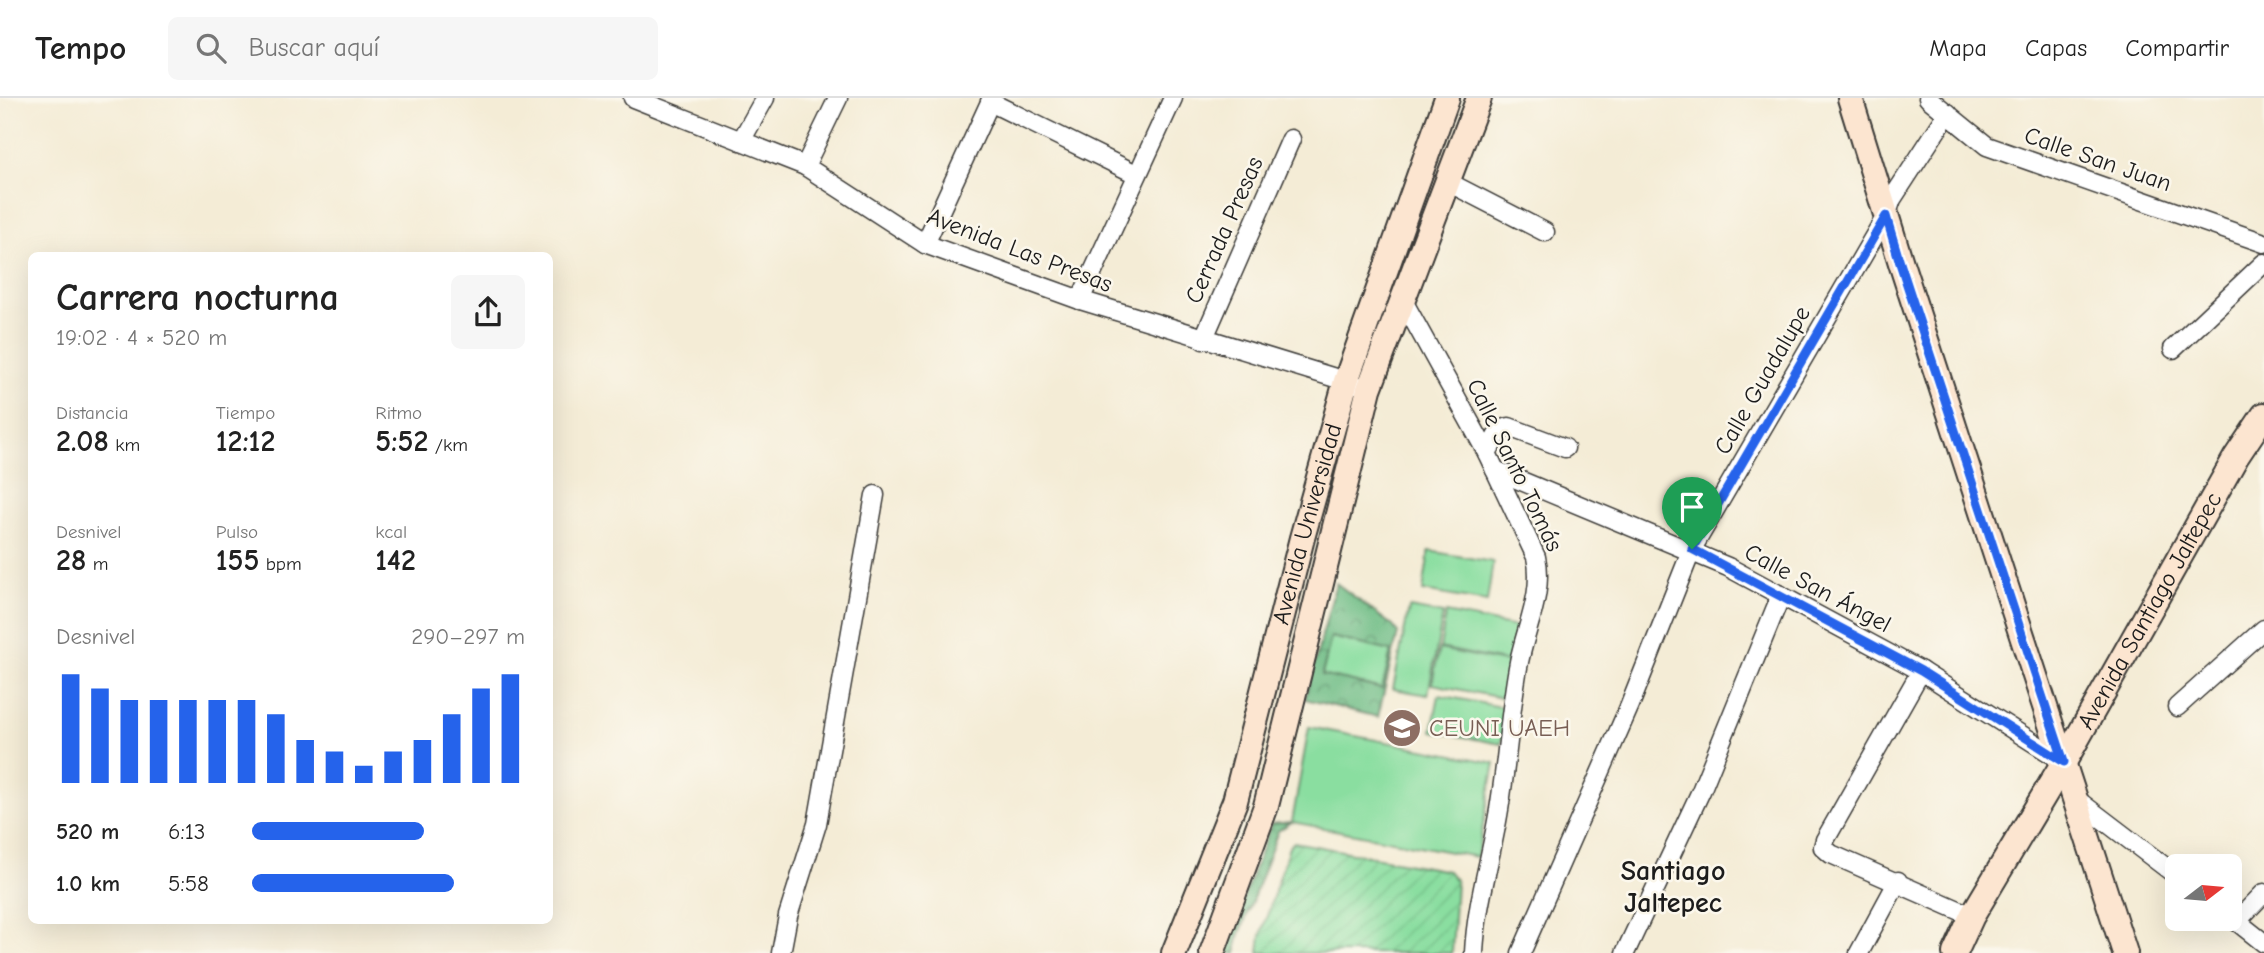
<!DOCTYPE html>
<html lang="es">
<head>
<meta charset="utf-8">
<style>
	:root { --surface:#fff; --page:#f6f6f6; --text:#222; --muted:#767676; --line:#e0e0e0; --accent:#2563eb }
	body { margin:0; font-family:"Comic Neue",sans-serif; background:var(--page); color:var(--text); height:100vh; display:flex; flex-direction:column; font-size:26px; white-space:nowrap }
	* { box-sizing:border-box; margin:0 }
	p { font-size:23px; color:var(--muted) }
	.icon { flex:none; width:38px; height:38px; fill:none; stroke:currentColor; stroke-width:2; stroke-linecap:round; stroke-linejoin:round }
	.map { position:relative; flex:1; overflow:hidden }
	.sheet { position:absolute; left:28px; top:154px; width:525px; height:672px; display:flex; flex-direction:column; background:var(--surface); border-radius:10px; box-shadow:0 7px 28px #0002 }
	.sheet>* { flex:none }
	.needle { width:46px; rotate:74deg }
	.buttons { position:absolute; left:2165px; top:756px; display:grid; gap:14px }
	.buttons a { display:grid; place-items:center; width:77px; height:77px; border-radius:10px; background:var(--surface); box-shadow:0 7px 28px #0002; font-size:35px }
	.pin { position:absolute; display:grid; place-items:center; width:60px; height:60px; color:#fff; margin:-72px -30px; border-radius:50% 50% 50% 0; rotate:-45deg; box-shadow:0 0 7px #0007 }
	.pin .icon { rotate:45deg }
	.round { display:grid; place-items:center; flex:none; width:74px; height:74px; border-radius:10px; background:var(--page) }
	.headline { display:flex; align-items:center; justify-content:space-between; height:119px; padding:0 28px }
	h1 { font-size:38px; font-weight:800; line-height:52px }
	.figures { display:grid; grid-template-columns:repeat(3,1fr); gap:10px; height:119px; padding:7px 28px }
	.figures div { display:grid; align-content:center }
	.figures b { font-size:30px; font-weight:800 }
	.figures small { font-size:19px; font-weight:400 }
	.figures p { font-size:19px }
	.chart { height:196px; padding:14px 28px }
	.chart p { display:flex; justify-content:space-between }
	.chart svg { width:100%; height:126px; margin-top:7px; stroke:var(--accent); stroke-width:6 }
	ul { padding:0 28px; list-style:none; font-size:23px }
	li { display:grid; grid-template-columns:112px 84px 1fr; align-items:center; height:52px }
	li i { height:18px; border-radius:9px; background:var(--accent) }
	header { display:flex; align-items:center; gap:42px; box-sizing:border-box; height:98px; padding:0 35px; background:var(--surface); border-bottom:2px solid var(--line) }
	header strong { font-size:33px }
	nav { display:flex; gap:38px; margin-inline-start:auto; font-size:24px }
	.search { width:490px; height:63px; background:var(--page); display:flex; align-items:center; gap:18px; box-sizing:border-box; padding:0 24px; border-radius:10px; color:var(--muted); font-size:26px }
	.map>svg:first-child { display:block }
	.grass { fill:#8adea0; stroke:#537d5e; stroke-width:2 }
	.forest { fill:url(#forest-crowns); stroke:#466c51; stroke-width:2; fill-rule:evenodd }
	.garden { fill:url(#garden-furrows); stroke:#537d5e; stroke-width:2 }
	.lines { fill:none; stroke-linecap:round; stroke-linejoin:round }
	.street-casing { stroke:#3c3b38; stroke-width:21 }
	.secondary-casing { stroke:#3c3b38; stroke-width:28 }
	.street { stroke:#fff; stroke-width:18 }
	.secondary { stroke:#fce5d0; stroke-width:24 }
	.route-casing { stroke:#fff; stroke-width:14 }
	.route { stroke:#2563eb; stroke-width:9 }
	.labels { text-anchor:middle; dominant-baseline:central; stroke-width:5; stroke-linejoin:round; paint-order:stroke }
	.street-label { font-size:24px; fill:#1c1c1c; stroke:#fbf7ec }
	.education-label { font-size:24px; fill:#785e54; stroke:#fbf7ec; text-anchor:start }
	.quarter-label { font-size:28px; font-weight:bold; fill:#1c1c1c; stroke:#fbf7ec }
</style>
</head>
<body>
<header>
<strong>Tempo</strong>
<div class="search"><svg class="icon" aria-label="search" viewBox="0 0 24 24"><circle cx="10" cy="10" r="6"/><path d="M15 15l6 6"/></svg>Buscar aquí</div>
<nav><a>Mapa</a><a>Capas</a><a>Compartir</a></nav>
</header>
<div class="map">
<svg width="2264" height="855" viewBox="0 0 2264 855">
	<defs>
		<pattern id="forest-crowns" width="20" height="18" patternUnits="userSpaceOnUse" patternTransform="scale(1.75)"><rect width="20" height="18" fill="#6fbd86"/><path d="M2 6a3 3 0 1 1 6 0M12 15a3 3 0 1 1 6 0" fill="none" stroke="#5a996d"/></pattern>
		<pattern id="garden-furrows" width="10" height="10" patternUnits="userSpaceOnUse" patternTransform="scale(1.75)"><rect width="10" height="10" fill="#8adea0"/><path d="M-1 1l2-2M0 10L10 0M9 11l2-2" fill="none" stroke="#76be89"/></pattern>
	</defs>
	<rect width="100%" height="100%" fill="#fbf7ec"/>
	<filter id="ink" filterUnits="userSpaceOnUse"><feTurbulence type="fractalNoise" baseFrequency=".0143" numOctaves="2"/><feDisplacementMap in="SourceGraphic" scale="14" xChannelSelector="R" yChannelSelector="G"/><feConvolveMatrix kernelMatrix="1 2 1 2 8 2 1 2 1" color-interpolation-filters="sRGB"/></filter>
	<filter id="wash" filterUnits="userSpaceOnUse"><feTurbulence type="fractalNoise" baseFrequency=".00686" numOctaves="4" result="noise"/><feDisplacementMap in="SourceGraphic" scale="28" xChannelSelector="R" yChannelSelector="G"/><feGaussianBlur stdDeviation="1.57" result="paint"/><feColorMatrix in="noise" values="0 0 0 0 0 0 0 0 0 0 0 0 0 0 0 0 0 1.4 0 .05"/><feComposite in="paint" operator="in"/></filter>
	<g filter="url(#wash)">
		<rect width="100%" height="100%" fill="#f4ecd6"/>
		<!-- grass -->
		<g class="grass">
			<path d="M1429 453 1493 464 1487 504 1423 493Z"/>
			<path d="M1409 510 1443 516 1428 597 1393 591Z"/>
			<path d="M1446 515 1521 530 1514 565 1440 550Z"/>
			<path d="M1331 539 1391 553 1383 591 1322 577Z"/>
			<path d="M1439 551 1514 566 1507 601 1432 586Z"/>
			<path d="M1439 597 1507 610 1501 646 1432 633Z"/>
			<path d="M1309 629 1495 665 1477 759 1292 724Z"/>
		</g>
		<!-- forest -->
		<g class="forest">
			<path d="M1336 485 1393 528 1398 535 1378 619 1305 601ZM1331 539 1391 553 1382 591 1322 577Z"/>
			<path d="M1292 724 1278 733 1237 844V855H1223L1271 726Z"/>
		</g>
		<!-- garden -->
		<path class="garden" d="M1294 744 1448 773 1456 783 1452 855H1259L1261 837 1289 749Z"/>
	</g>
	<g filter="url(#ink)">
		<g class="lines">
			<defs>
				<g id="street">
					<path d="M633 0 805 68 925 146 1080 202 1355 286"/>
					<path d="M1928 0 1987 48 2264 145"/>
					<path d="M990 4 1136 76"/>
					<path d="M741 43 765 0"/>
					<path d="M805 68 838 0"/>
					<path d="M1446 83 1545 134"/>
					<path d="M925 146 992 0"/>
					<path d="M1401 199 1487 355 1536 459C1544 494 1526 529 1519 564 1509 616 1507 670 1497 723 1489 767 1476 810 1474 855"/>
					<path d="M1080 202 1173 0"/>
					<path d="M1203 242 1291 41"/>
					<path d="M2173 251 2264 165"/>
					<path d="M1487 355 1500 332 1509 329 1565 350"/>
					<path d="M1495 372 1728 469 1921 573 2064 664"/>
					<path d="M1921 573 1825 742 1823 749 1831 756 1972 818"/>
					<path d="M2177 609 2264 531"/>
					<path d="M2076 701 2177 778"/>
					<path d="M2230 818 2264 845"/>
					<path d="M2237 823 2264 795"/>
					<path d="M781 855 788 818 817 726 875 397"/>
					<path d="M1521 855 1630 607 1692 451 1886 118 1892 101 1948 15"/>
					<path d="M1625 855 1701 693 1781 497"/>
					<path d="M1859 855 1898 783"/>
				</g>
				<g id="secondary">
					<path d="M1850 0 1901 165 2125 855"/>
					<path id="s1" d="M1174 855 1235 703 1302 440 1346 283 1447 0"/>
					<path d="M1212 855 1266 708 1369 291 1479 0"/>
					<path id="s2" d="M1955 855 1972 818 2064 664 2236 359 2264 317"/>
				</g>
			</defs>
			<!-- street casing -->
			<use href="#street" class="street-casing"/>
			<!-- secondary casing -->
			<use href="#secondary" class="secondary-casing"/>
			<!-- street -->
			<use href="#street" class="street"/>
			<!-- secondary -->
			<use href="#secondary" class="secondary"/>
		</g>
	</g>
	<g class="lines" filter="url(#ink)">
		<defs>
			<path id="route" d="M1886 118 1900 165 2064 664 1921 573 1692 451Z"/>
		</defs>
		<!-- route casing -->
		<use href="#route" class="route-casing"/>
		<!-- route -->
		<use href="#route" class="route"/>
	</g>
	<!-- icons -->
	<defs>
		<symbol id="university-disc" viewBox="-11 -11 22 22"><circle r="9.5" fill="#8d6e63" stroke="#fbf7ec"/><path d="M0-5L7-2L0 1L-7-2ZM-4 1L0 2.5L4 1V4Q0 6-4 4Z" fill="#fff"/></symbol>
	</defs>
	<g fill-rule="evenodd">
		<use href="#university-disc" x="1380" y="608" width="44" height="44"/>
	</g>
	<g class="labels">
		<!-- street labels -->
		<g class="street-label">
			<text transform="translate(2098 61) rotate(19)">Calle San Juan</text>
			<text transform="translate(1224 132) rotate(-66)">Cerrada Presas</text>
			<text transform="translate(1020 152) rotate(21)">Avenida Las Presas</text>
			<text transform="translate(1762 282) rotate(-60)">Calle Guadalupe</text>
			<text transform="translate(1515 367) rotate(64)">Calle Santo Tomás</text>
			<text stroke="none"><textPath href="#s1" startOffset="450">Avenida Universidad</textPath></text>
			<text transform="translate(1818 490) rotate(28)">Calle San Ángel</text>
			<text stroke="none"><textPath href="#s2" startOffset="394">Avenida Santiago Jaltepec</textPath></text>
		</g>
		<!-- education labels -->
		<g class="education-label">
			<text x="1429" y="630">CEUNI UAEH</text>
		</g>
		<!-- quarter labels -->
		<g class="quarter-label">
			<text x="1673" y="773">Santiago<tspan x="1673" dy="32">Jaltepec</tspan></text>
		</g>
	</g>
</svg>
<div class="buttons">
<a><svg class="needle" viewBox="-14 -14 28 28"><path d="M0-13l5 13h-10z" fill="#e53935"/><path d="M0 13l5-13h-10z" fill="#767676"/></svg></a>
</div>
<div class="pin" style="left:1692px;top:451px;background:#1e9e55"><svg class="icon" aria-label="arrive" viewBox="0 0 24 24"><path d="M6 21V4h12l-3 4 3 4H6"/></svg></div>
<section class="sheet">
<div class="headline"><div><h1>Carrera nocturna</h1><p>19:02 · 4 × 520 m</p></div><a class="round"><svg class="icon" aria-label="share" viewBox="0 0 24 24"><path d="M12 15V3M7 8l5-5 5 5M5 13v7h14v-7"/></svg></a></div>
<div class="figures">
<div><p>Distancia</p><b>2.08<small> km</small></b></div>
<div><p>Tiempo</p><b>12:12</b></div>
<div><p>Ritmo</p><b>5:52<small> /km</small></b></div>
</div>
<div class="figures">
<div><p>Desnivel</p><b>28<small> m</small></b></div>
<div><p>Pulso</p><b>155<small> bpm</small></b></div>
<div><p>kcal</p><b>142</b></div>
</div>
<div class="chart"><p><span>Desnivel</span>290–297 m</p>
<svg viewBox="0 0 160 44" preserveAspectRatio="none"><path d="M5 44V6M15 44V11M25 44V15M35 44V15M45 44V15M55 44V15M65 44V15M75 44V20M85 44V29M95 44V33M105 44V38M115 44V33M125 44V29M135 44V20M145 44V11M155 44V6"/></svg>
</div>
<ul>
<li><b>520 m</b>6:13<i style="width:63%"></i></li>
<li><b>1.0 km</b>5:58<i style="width:74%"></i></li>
</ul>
</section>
</div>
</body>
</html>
